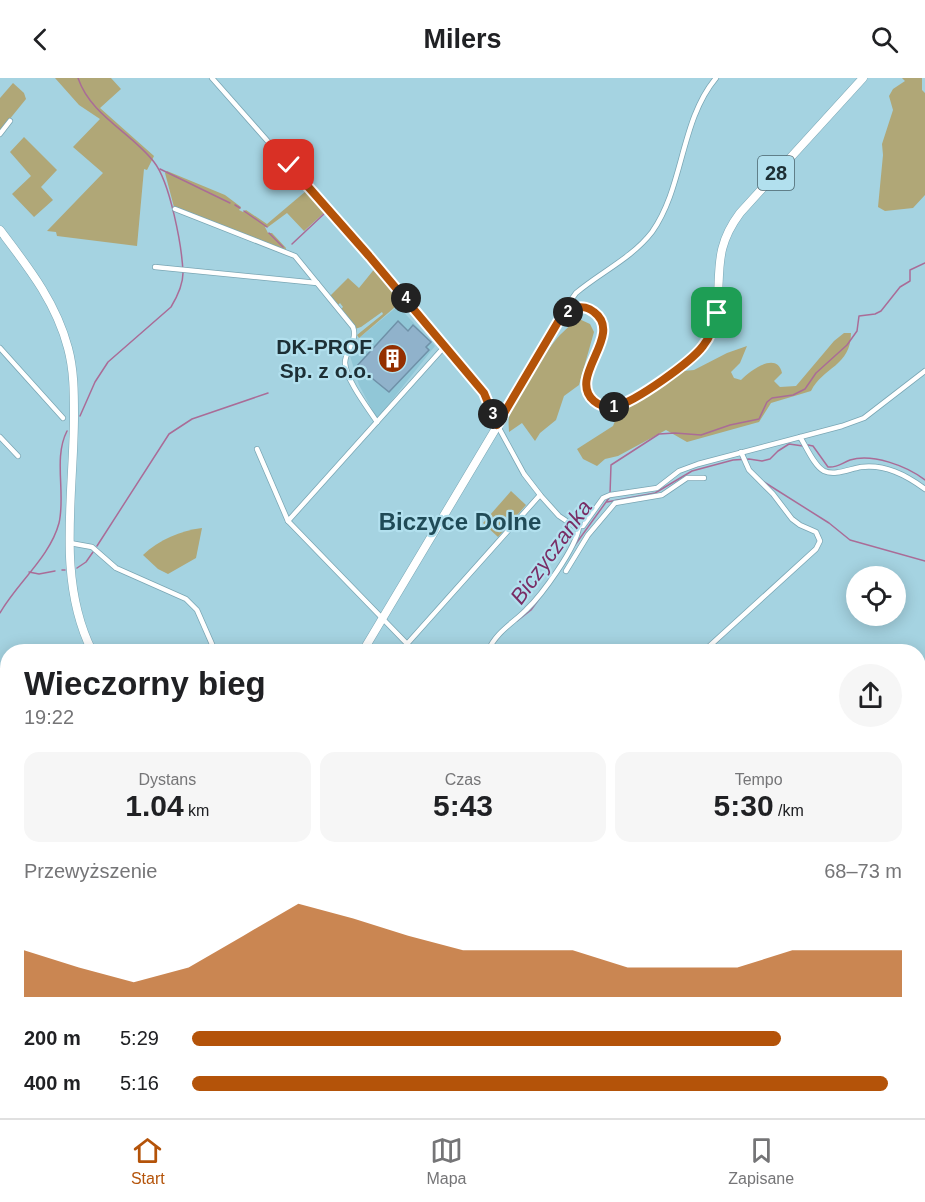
<!DOCTYPE html>
<html lang="pl">
<head>
<meta charset="utf-8">
<style>
	:root { --surface:#fff; --page:#f6f6f6; --text:#202124; --muted:#757577; --line:#e0e0e0; --accent:#b45309 }
	body { margin:0; font-family:Helvetica,sans-serif; background:var(--page); color:var(--text); height:100vh; display:flex; flex-direction:column; font-size:22px; white-space:nowrap }
	* { box-sizing:border-box; margin:0 }
	p { font-size:20px; color:var(--muted) }
	.icon { flex:none; width:33px; height:33px; fill:none; stroke:currentColor; stroke-width:2; stroke-linecap:round; stroke-linejoin:round }
	.map { position:relative; flex:1; overflow:hidden }
	.sheet { position:absolute; left:0px; top:566px; width:926px; height:476px; display:flex; flex-direction:column; background:var(--surface); border-radius:24px 24px 0 0; box-shadow:0 3px 15px #0003 }
	.sheet>* { flex:none }
	.tools { position:absolute; left:846px; top:488px; display:grid; gap:12px }
	.tools a { display:grid; place-items:center; width:60px; height:60px; border-radius:50%; background:var(--surface); box-shadow:0 3px 15px #0003; font-size:30px }
	.pin { position:absolute; display:grid; place-items:center; width:51px; height:51px; color:#fff; margin:-26px; border-radius:12px; box-shadow:0 3px 9px #0006 }
	.km { position:absolute; width:30px; height:30px; margin:-15px; border-radius:50%; background:#222; color:#fff; font-size:16px; line-height:30px; text-align:center }
	.round { display:grid; place-items:center; flex:none; width:63px; height:63px; border-radius:32px; background:var(--page) }
	.headline { display:flex; align-items:center; justify-content:space-between; height:102px; padding:0 24px }
	h1 { font-size:33px; font-weight:800; line-height:45px }
	.figures { display:grid; grid-template-columns:repeat(3,1fr); gap:9px; height:102px; padding:6px 24px }
	.figures div { display:grid; align-content:center; border-radius:15px; background:var(--page); text-align:center }
	.figures b { font-size:30px; font-weight:800 }
	.figures small { font-size:16px; font-weight:400 }
	.figures p { font-size:16px }
	.chart { height:168px; padding:12px 24px }
	.chart p { display:flex; justify-content:space-between }
	.chart svg { width:100%; height:108px; margin-top:6px; fill:var(--accent); opacity:.7 }
	ul { padding:0 24px; list-style:none; font-size:20px }
	li { display:grid; grid-template-columns:96px 72px 1fr; align-items:center; height:45px }
	li i { height:15px; border-radius:8px; background:var(--accent) }
	header { display:flex; justify-content:space-between; align-items:center; height:78px; padding:0 24px; background:var(--surface); font-size:27px; font-weight:800 }
	.menu { display:flex; justify-content:space-around; align-items:center; height:84px; border-top:2px solid var(--line); background:var(--surface); font-size:16px; color:var(--muted) }
	.menu a { display:grid; justify-items:center; gap:3px }
	.menu .selected { color:var(--accent) }
	.map>svg:first-child { display:block }
	.built { fill:#91c7d7 }
	.green { fill:#b0a777 }
	.lines { fill:none; stroke-linecap:round; stroke-linejoin:round }
	.stream { stroke:#aa6c97; stroke-width:1.5 }
	.building { fill:#90b2cb; stroke:#6f91a8; stroke-width:1.5 }
	.minor-casing { stroke:#7aa6b4; stroke-width:6 }
	.secondary-casing { stroke:#7aa6b4; stroke-width:8 }
	.primary-casing { stroke:#7aa6b4; stroke-width:9 }
	.minor { stroke:#fff; stroke-width:4.5 }
	.secondary { stroke:#fff; stroke-width:7 }
	.primary { stroke:#fff; stroke-width:8 }
	.route-casing { stroke:#fff; stroke-width:12 }
	.route { stroke:#b45309; stroke-width:8 }
	.labels { text-anchor:middle; dominant-baseline:central; stroke-width:4.5; stroke-linejoin:round; paint-order:stroke }
	.shield { fill:#b2e0ee; stroke:#4a646c; stroke-width:1.5 }
	.shield-label { font-size:20px; font-weight:bold; fill:#1d2f35 }
	.poi-label { font-size:21px; font-weight:bold; fill:#1d2f35; stroke:#b2e0ee; text-anchor:end }
	.water-label { font-size:22px; font-style:italic; fill:#792d65; stroke:#b2e0ee }
	.quarter-label { font-size:24px; font-weight:bold; fill:#204b57; stroke:#b2e0ee }
</style>
</head>
<body>
<header><svg class="icon" aria-label="back" viewBox="0 0 24 24"><path d="M15 5l-7 7 7 7"/></svg>Milers<svg class="icon" aria-label="search" viewBox="0 0 24 24"><circle cx="10" cy="10" r="6"/><path d="M15 15l6 6"/></svg></header>
<div class="map">
<svg width="925" height="1040" viewBox="0 0 925 1040">
	<rect width="100%" height="100%" fill="#a5d3e1"/>
	<!-- built -->
	<path class="built" d="M398 228 435 268 377 341 359 307 350 278 359 260Z"/>
	<!-- green -->
	<g class="green">
		<path d="M55 0H111L121 11 100 30 154 78 147 92 144 91 137 168 57 158 56 154 47 153 103 95 73 69 100 41 79 27Z"/>
		<path d="M902 0H922V12L925 15V117L913 130 885 133 878 129 883 77 882 66 893 32 889 18 893 11 905 3Z"/>
		<path d="M13 5 24 15 26 21 0 53V20Z"/>
		<path d="M24 59 57 92 41 109 53 122 34 139 12 116 31 98 10 74Z"/>
		<path d="M167 93 225 117 241 129 239 132 243 134 246 132 267 146 306 113 325 134 304 153 287 135 268 149H265L268 155H272L286 170 285 173 174 129 165 95Z"/>
		<path d="M376 189 402 219V223L359 260 357 257 383 236 382 234 361 249 355 251 341 231 343 229 340 225 338 227 330 218 348 200 359 210Z"/>
		<path d="M577 240 590 246 594 254 579 307 564 318 556 342 540 355 535 363 522 345 509 354C509 350 508 344 509 340 512 327 550 266 561 256 567 250 571 247 577 240Z"/>
		<path d="M844 255H851C851 288 823 289 811 313L771 325 759 344 687 364 666 352 618 378 605 381 597 388 583 381 577 371 613 348 617 338 648 315 684 293 694 292 727 275 747 268 740 285 731 294 734 300 741 302C751 292 777 273 782 295L774 303 780 309 796 308 834 263Z"/>
		<path d="M511 413 526 427 498 459 483 445Z"/>
		<path d="M202 450 196 480 168 496 158 491 143 477C160 461 180 453 202 450Z"/>
		<path d="M918 786 925 787V845L918 846Z"/>
		<path d="M555 1034H678L681 1040H556Z"/>
	</g>
	<g class="lines">
		<!-- stream -->
		<g class="stream">
			<path d="M78 0C91 38 131 54 154 84 170 104 182 168 183 195 183 207 177 219 171 229L108 284 95 304 80 338"/>
			<path d="M160 91 230 125"/>
			<path d="M235 127 240 130"/>
			<path d="M244 133 267 149"/>
			<path d="M269 155 283 169"/>
			<path d="M292 166 325 135"/>
			<path d="M808 367 813 368 828 389C837 390 842 385 850 382 872 375 907 388 925 402"/>
			<path d="M764 404 829 445 850 462 925 483"/>
			<path d="M610 416 611 387 659 356 675 355 701 357 730 347 759 341 767 324 772 320 793 317 805 311 816 295 847 267 857 253 859 238 875 236 881 233 900 209 910 203V192L925 185"/>
			<path d="M607 424 655 415 692 393 733 382 749 381 762 383 770 381 778 373 789 366 803 368"/>
			<path d="M575 467 609 420"/>
			<path d="M97 468 169 356 192 341 268 315"/>
			<path d="M77 490 86 484 93 474"/>
			<path d="M62 492H65"/>
			<path d="M29 494 39 496 55 493"/>
			<path d="M0 535C17 505 50 479 59 445 66 416 53 380 67 353"/>
			<path d="M517 543 531 532 539 521"/>
			<path d="M0 590H8"/>
			<path d="M3 796 8 802"/>
			<path d="M250 1034 256 1040"/>
			<path d="M352 1040 355 1034"/>
		</g>
	</g>
	<!-- building -->
	<path class="building" d="M398 243 408 253 413 247 431 264 426 269 429 272 389 314 357 288Z"/>
	<g class="lines">
		<defs>
			<g id="minor">
				<path d="M212 0 369 178 484 315 500 352 524 396 541 418 559 438 574 448H583L603 420 610 417 657 410 679 393 698 386 842 348 864 340 925 293"/>
				<path d="M0 56 10 43"/>
				<path d="M175 131 295 178 353 249C358 263 345 272 345 285 346 302 368 330 377 344"/>
				<path d="M155 189 317 205"/>
				<path d="M571 232V222L576 215C601 194 632 180 652 154 684 109 680 43 716 0"/>
				<path d="M0 270 63 340"/>
				<path d="M0 359 18 378"/>
				<path d="M800 359C806 368 814 388 824 393 835 398 849 391 861 389 885 386 906 397 925 411"/>
				<path d="M257 371 288 443 414 573"/>
				<path d="M288 443 446 267"/>
				<path d="M70 465 92 469 116 490 186 521 197 532 215 573"/>
				<path d="M566 493 588 457 615 425 662 417 687 400H704"/>
				<path d="M407 566 540 417"/>
				<path d="M488 573C496 554 512 546 526 532 542 517 576 470 579 449"/>
				<path d="M500 573H501"/>
				<path d="M704 573 816 471 820 463 816 454 800 447 792 441 773 416 749 392 741 374"/>
				<path d="M0 842 8 851"/>
				<path d="M0 930 8 927"/>
				<path d="M347 1040 349 1034"/>
				<path d="M592 1040 600 1034"/>
			</g>
			<path id="secondary" d="M86 1040 90 1034"/>
			<g id="primary">
				<path d="M0 152C28 189 56 224 68 270 74 292 74 315 74 338 74 416 56 501 92 573"/>
				<path d="M363 573 563 238C571 231 579 227 589 231 630 248 562 305 598 326 607 331 616 329 625 325 662 305 713 277 717 231 721 191 714 170 740 135L863 0"/>
				<path d="M419 1034 423 1040"/>
			</g>
		</defs>
		<!-- minor casing -->
		<use href="#minor" class="minor-casing"/>
		<!-- secondary casing -->
		<use href="#secondary" class="secondary-casing"/>
		<!-- primary casing -->
		<use href="#primary" class="primary-casing"/>
		<!-- minor -->
		<use href="#minor" class="minor"/>
		<!-- secondary -->
		<use href="#secondary" class="secondary"/>
		<!-- primary -->
		<use href="#primary" class="primary"/>
	</g>
	<g class="lines">
		<defs>
			<path id="route" d="M289 87 369 178 484 315 497 347 558 244C563 238 568 231 576 230 582 228 589 230 594 234 625 257 566 299 594 323 600 328 608 330 616 328 635 324 691 284 703 268 711 258 714 247 717 235"/>
		</defs>
		<!-- route casing -->
		<use href="#route" class="route-casing"/>
		<!-- route -->
		<use href="#route" class="route"/>
	</g>
	<!-- icons -->
	<defs>
		<symbol id="building-disc" viewBox="-11 -11 22 22"><circle r="9.5" fill="#942f00" stroke="#b2e0ee"/><path d="M-4-6H4V6H1V3H-1V6H-4ZM-2.5-4.3h1.7v1.8h-1.7ZM.8-4.3h1.7v1.8H.8ZM-2.5-1h1.7V.8h-1.7ZM.8-1h1.7V.8H.8Z" fill="#fff"/></symbol>
	</defs>
	<g fill-rule="evenodd">
		<use href="#building-disc" x="376" y="264" width="33" height="33"/>
	</g>
	<g class="labels">
		<!-- shield labels -->
		<rect class="shield" x="758" y="78" width="36" height="34" rx="4.5"/>
		<g class="shield-label">
			<text x="776" y="95">28</text>
		</g>
		<!-- poi labels -->
		<g class="poi-label">
			<text x="372" y="268">DK-PROF<tspan x="372" dy="24">Sp. z o.o.</tspan></text>
		</g>
		<!-- water labels -->
		<g class="water-label">
			<text transform="translate(551 474) rotate(-54)">Biczyczanka</text>
		</g>
		<!-- quarter labels -->
		<g class="quarter-label">
			<text x="460" y="443">Biczyce Dolne</text>
		</g>
	</g>
</svg>
<div class="tools">
<a><svg class="icon" aria-label="locate" viewBox="0 0 24 24"><circle cx="12" cy="12" r="6"/><path d="M12 2v4M12 18v4M2 12h4M18 12h4"/></svg></a>
</div>
<div class="pin" style="left:717px;top:235px;background:#1e9e55"><svg class="icon" aria-label="arrive" viewBox="0 0 24 24"><path d="M6 21V4h12l-3 4 3 4H6"/></svg></div>
<div class="pin" style="left:289px;top:87px;background:#d93025"><svg class="icon" aria-label="check" viewBox="0 0 24 24"><path d="M5 12l5 5 9-10"/></svg></div>
<b class="km" style="left:614px;top:329px">1</b>
<b class="km" style="left:568px;top:234px">2</b>
<b class="km" style="left:493px;top:336px">3</b>
<b class="km" style="left:406px;top:220px">4</b>
<section class="sheet">
<div class="headline"><div><h1>Wieczorny bieg</h1><p>19:22</p></div><a class="round"><svg class="icon" aria-label="share" viewBox="0 0 24 24"><path d="M12 15V3M7 8l5-5 5 5M5 13v7h14v-7"/></svg></a></div>
<div class="figures">
<div><p>Dystans</p><b>1.04<small> km</small></b></div>
<div><p>Czas</p><b>5:43</b></div>
<div><p>Tempo</p><b>5:30<small> /km</small></b></div>
</div>
<div class="chart"><p><span>Przewyższenie</span>68–73 m</p>
<svg viewBox="0 0 160 44" preserveAspectRatio="none"><path d="M0 44V25L10 32L20 38L30 32L40 19L50 6L60 12L70 19L80 25L90 25L100 25L110 32L120 32L130 32L140 25L150 25L160 25V44z"/></svg>
</div>
<ul>
<li><b>200 m</b>5:29<i style="width:83%"></i></li>
<li><b>400 m</b>5:16<i style="width:98%"></i></li>
</ul>
</section>
</div>
<nav class="menu">
<a class="selected"><svg class="icon" aria-label="home" viewBox="0 0 24 24"><path d="M3 11l9-7 9 7M6 9v11h12V9"/></svg>Start</a>
<a><svg class="icon" aria-label="map" viewBox="0 0 24 24"><path d="M3 6l6-2 6 2 6-2v14l-6 2-6-2-6 2zM9 4v14M15 6v14"/></svg>Mapa</a>
<a><svg class="icon" aria-label="saved" viewBox="0 0 24 24"><path d="M7 4h10v16l-5-4-5 4z"/></svg>Zapisane</a>
</nav>
</body>
</html>
